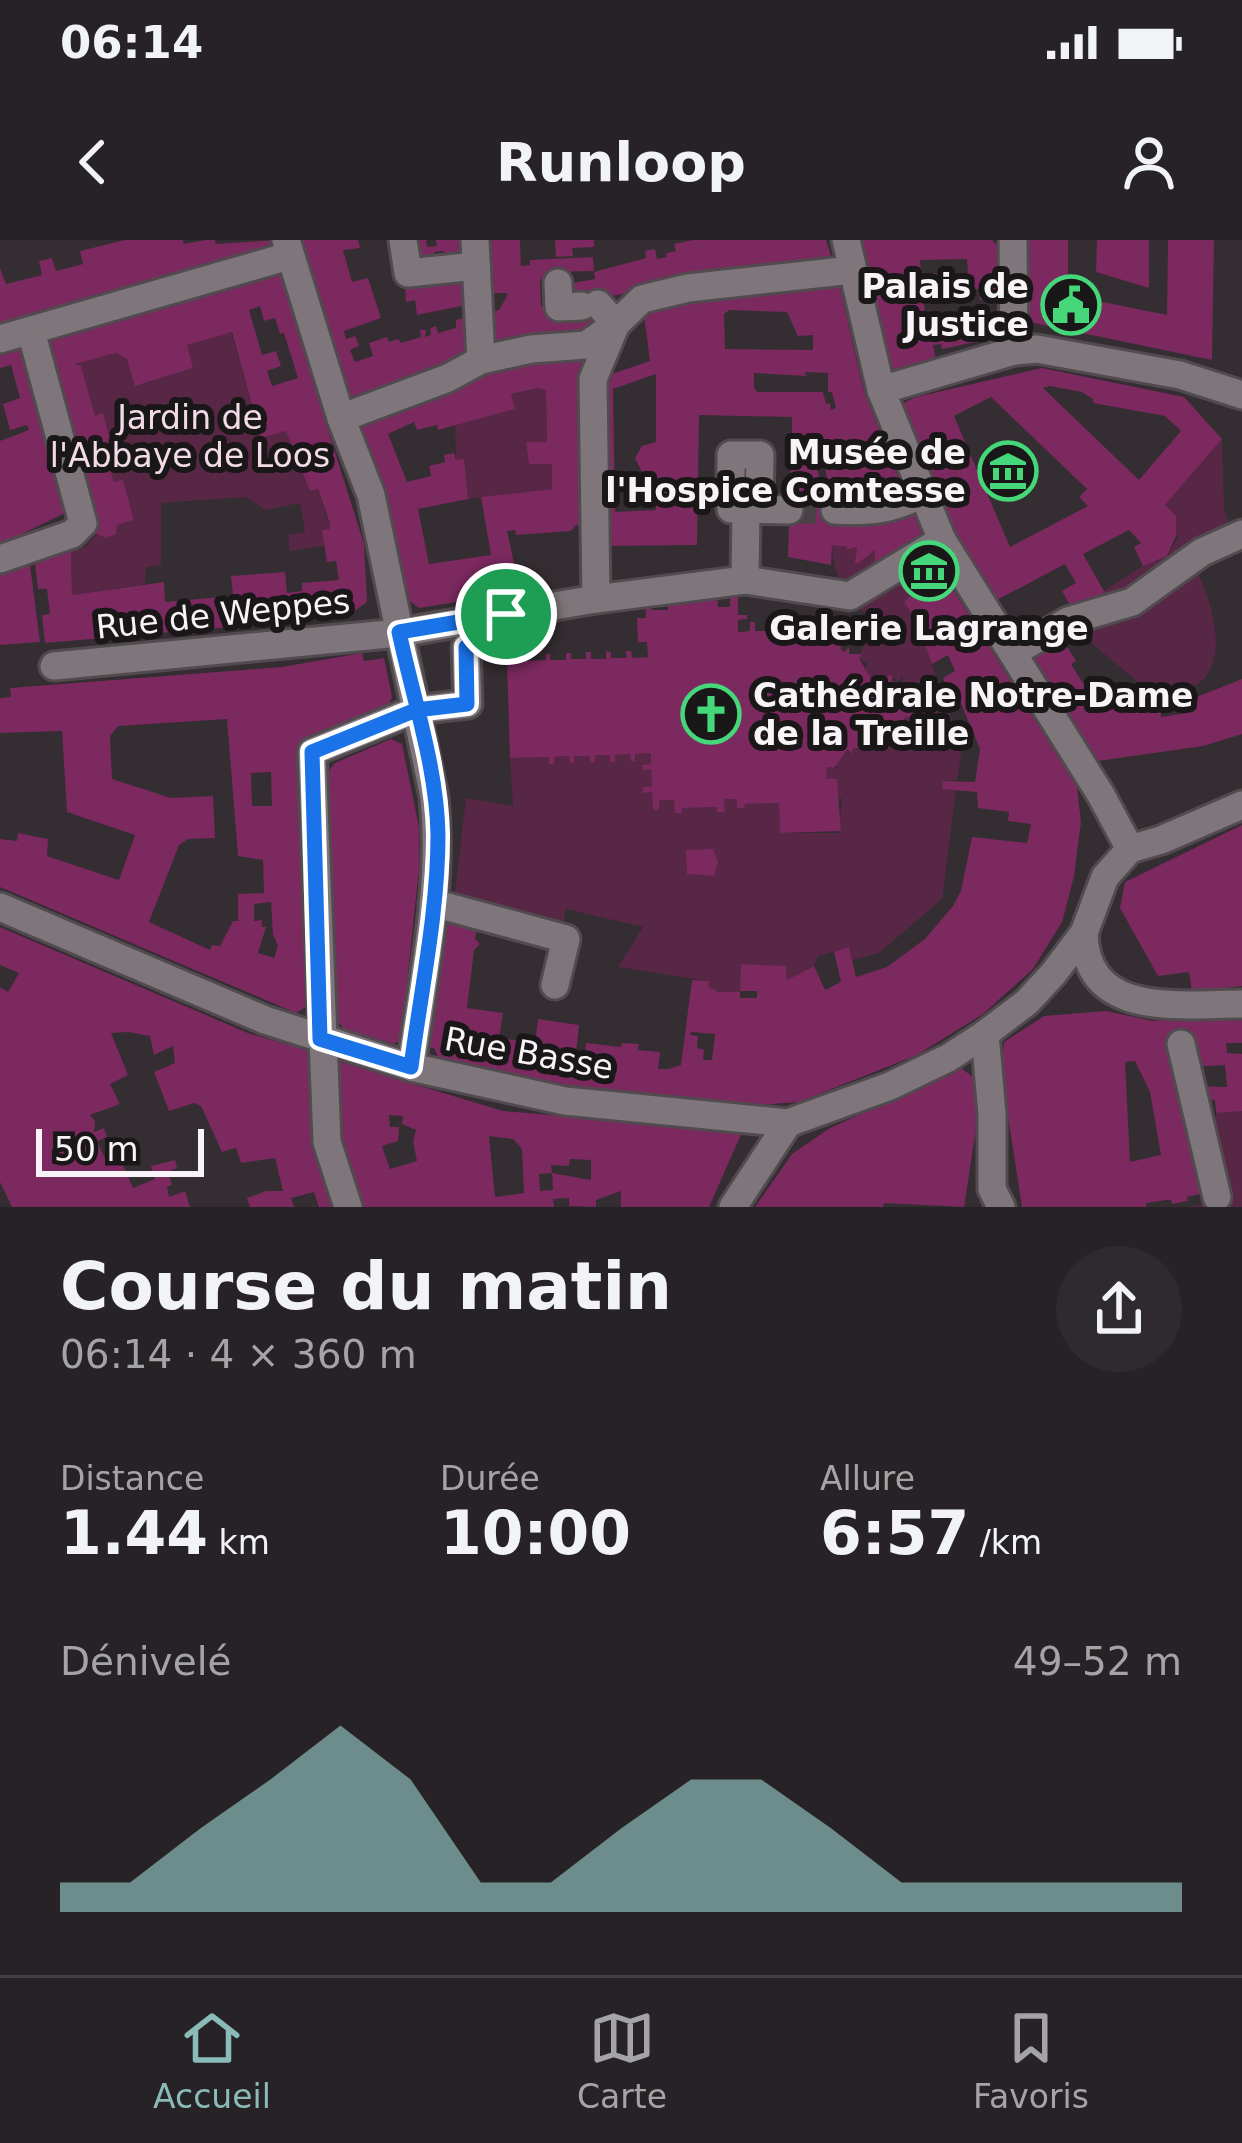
<!DOCTYPE html>
<html lang="fr">
<head>
<meta charset="utf-8">
<style>
	:root { --surface:#272225; --page:#2f2a2d; --text:#f1f3f6; --muted:#a4a4a7; --line:#433f42; --accent:#8bbbb9 }
	body { margin:0; font-family:"DejaVu Sans",sans-serif; background:var(--page); color:var(--text); height:100vh; display:flex; flex-direction:column; font-size:45px; white-space:nowrap }
	* { box-sizing:border-box; margin:0 }
	p { font-size:39px; color:var(--muted) }
	.icon { flex:none; width:66px; height:66px; fill:none; stroke:currentColor; stroke-width:2; stroke-linecap:round; stroke-linejoin:round }
	.map { position:relative; height:967px; overflow:hidden }
	.sheet { display:flex; flex-direction:column; background:var(--surface); flex:1 }
	.sheet>* { flex:none }
	.scale { position:absolute; left:36px; bottom:30px; width:168px; box-sizing:border-box; padding-left:12px; border:6px solid #f8f3f6; border-top:0; font-size:33px; line-height:42px; white-space:nowrap; color:#f8f3f6; -webkit-text-stroke:9px #1a1718; paint-order:stroke }
	.pin { position:absolute; display:grid; place-items:center; width:102px; height:102px; color:#fff; margin:-51px; border:6px solid #fff; border-radius:50%; box-shadow:0 3px 12px #0007 }
	.round { display:grid; place-items:center; flex:none; width:126px; height:126px; border-radius:63px; background:var(--page) }
	.overview { display:flex; align-items:center; justify-content:space-between; height:204px; padding:0 60px }
	h1 { font-size:66px; font-weight:700; line-height:90px }
	.metrics { display:grid; grid-template-columns:repeat(3,1fr); gap:18px; height:204px; padding:12px 60px }
	.metrics div { display:grid; align-content:center }
	.metrics b { font-size:60px; font-weight:700 }
	.metrics small { font-size:33px; font-weight:400 }
	.metrics p { font-size:33px }
	.chart { height:336px; padding:24px 60px }
	.chart p { display:flex; justify-content:space-between }
	.chart svg { width:100%; height:216px; margin-top:12px; fill:var(--accent); opacity:.7 }
	.status { display:flex; justify-content:space-between; align-items:center; height:84px; padding:0 60px; background:var(--surface); direction:ltr }
	.status svg { height:33px; fill:currentColor }
	header { display:flex; justify-content:space-between; align-items:center; height:156px; padding:0 60px; background:var(--surface); font-size:54px; font-weight:700 }
	.dock { display:flex; justify-content:space-around; align-items:center; height:168px; border-top:3px solid var(--line); background:var(--surface); font-size:33px; color:var(--muted) }
	.dock a { display:grid; justify-items:center; gap:6px }
	.dock .on { color:var(--accent) }
	.map>svg:first-child { display:block }
	.green { fill:#582746 }
	.building { fill:#7b295f; fill-rule:evenodd }
	.lines { fill:none; stroke-linecap:round; stroke-linejoin:round }
	.minor-tunnel { stroke:#484145; stroke-width:27; stroke-dasharray:27 14; stroke-linecap:butt }
	.minor-casing { stroke:#514a4e; stroke-width:33 }
	.minor { stroke:#7e767a; stroke-width:27 }
	.route-casing { stroke:#fff; stroke-width:24 }
	.route { stroke:#1a73e8; stroke-width:15 }
	.labels { text-anchor:middle; dominant-baseline:central; stroke-width:12; stroke-linejoin:round; paint-order:stroke }
	.poi-label { font-size:33px; font-weight:bold; fill:#f8f3f6; stroke:#1a1718; text-anchor:end }
	.park-label { font-size:33px; fill:#f2dae7; stroke:#1a1718 }
	.street-label { font-size:33px; fill:#f8f3f6; stroke:#1a1718 }
</style>
</head>
<body>
<div class="status"><b>06:14</b><svg viewBox="0 0 49 12"><path d="M0 12V9h3v3zM5 12V6h3v6zM10 12V3h3v9zM15 12V0h3v12zM26 1h20v11H26zM47 4h2v5h-2z"/></svg></div>
<header><svg class="icon" aria-label="back" viewBox="0 0 24 24"><path d="M15 5l-7 7 7 7"/></svg>Runloop<svg class="icon" aria-label="person" viewBox="0 0 24 24"><circle cx="12" cy="8" r="4"/><path d="M4 21q1-7 8-7t8 7"/></svg></header>
<div class="map">
<svg width="1242" height="967" viewBox="0 0 1242 967">
	<rect width="100%" height="100%" fill="#342d31"/>
	<!-- green -->
	<g class="green">
		<path d="M231 92 261 198 286 191 310 251 318 249 330 289 322 290 325 306 290 311 288 295 305 292 300 263 265 270 246 257 161 263V325L146 327 145 344 72 355 71 311 86 306 96 294 106 298 116 294 117 285 134 279 123 241 114 242 104 208 112 205 103 174 95 176 81 127 75 124 116 113 127 119 136 146 192 128 187 105Z"/>
		<path d="M538 148 546 150 547 202 526 203 529 224H552V249L468 259 464 220H456L455 185 514 169 511 154Z"/>
		<path d="M1222 199 1224 268 1230 288 1142 348 1073 370 1143 326 1167 316 1178 298 1165 265Z"/>
		<path d="M832 305 847 307 848 310 857 307 856 323 875 310 874 315 910 356 904 362 915 378 962 508 957 540 943 541 942 549 956 550 942 659 879 713 852 720 848 708 818 716 814 726 787 740 786 727 741 724 740 752H718L708 746V741L618 727 643 687 566 669 562 688 454 661 466 558 513 566 510 518 549 517 550 524 554 517 569 516 573 523 574 516H590L591 523 595 515H610V521L614 522 615 515 630 514 632 521 635 514 651 513V524L643 525V529H651L652 547 644 553 652 552 653 570H659V560H674L676 573H682V568L717 567 725 571 724 559H737L738 568H744V564L779 563 780 593H839L842 560 826 539 827 527 838 529 836 525 847 510 849 514 852 509 864 508 862 505 871 497 866 488 873 481H879L880 486 888 480 889 485 893 484V480L903 484 904 478 915 477 912 473 920 464 916 462 919 451 914 452 911 442H903L902 436 899 441 888 436V441H882L878 436V441H872L865 432 867 423 859 418 865 403 879 389C857 364 831 340 832 305Z"/>
		<path d="M1197 331C1222 384 1235 462 1150 452L1089 401 1085 388Z"/>
		<path d="M1242 871V967H1188L1211 963 1216 938V873Z"/>
	</g>
	<!-- building -->
	<g class="building">
		<path d="M125 0H183L184 4 206 0H215L216 4 277 0 279 9 0 87V28L6 44 42 35 39 21 52 18 56 31 83 24 80 11Z"/>
		<path d="M299 0H358L360 8 343 10 352 42 368 38 381 78 344 91 346 99 355 96 359 106 350 110 355 122 373 116 369 103 387 97 389 102 398 99 401 103 421 97 420 90H426L425 97 431 95 430 88 436 86 438 93 456 88V80L472 76 475 112 352 162 347 159Z"/>
		<path d="M407 0H426L427 7 437 6 436 0H468L469 21H445L444 11 434 12 435 23 411 24Z"/>
		<path d="M483 0H520L521 26 530 25V20L593 17 594 31 554 32 540 40 541 66 598 68 601 93 486 106 483 72 499 70 507 56V53H483Z"/>
		<path d="M555 0H594V7L572 8 573 16 556 17Z"/>
		<path d="M693 0H826L834 25 704 37 598 59H573L572 43 595 39 594 32 646 18 645 11 655 9 657 19 667 17 666 13 676 11 674 4Z"/>
		<path d="M862 0H992L997 5 1001 58 980 60 979 49 969 50 970 60 924 64 926 83 993 78 994 98 942 109 941 104 933 105 937 127 894 135ZM967 19 968 35 929 33V42L922 43 920 20Z"/>
		<path d="M1024 0H1068V55L1167 75 1168 0H1214L1212 120 1024 81Z"/>
		<path d="M1097 0H1149V48L1096 32Z"/>
		<path d="M283 29 317 134 311 136 364 304 367 362 348 376 275 379V383L45 403 42 375 50 374 47 349H38L34 315 71 310 72 355 164 342 165 362 233 356 231 336 285 332 287 353 302 351V343L339 340 336 321 327 322 322 290 330 289 329 281 318 249 310 251 286 191 261 198 232 92 187 105 193 128 135 146 127 119 116 113 75 124 81 126 95 176 103 173 112 206 104 208 114 242 123 240 134 280 117 285 116 294 106 298 96 294 45 96ZM260 66 264 81 275 78 280 94 284 93 298 138 272 146 267 131 281 126 276 111 262 115 249 70Z"/>
		<path d="M470 35 471 64 417 75 415 60 406 62 405 44Z"/>
		<path d="M839 43 864 152 903 249 899 255 854 252 835 258 911 269 926 303 874 330 875 310 859 323H855L857 307 847 310V307L832 305 831 325 788 317 791 202 812 204 823 256 830 253 820 204H811V196L792 195V177L699 175 697 305 602 306 600 138 650 121 643 68 683 57ZM729 70 787 72 798 96 813 95V110L725 109 724 74ZM805 132 828 133V152H832L836 168 831 170 830 163 826 164 823 152H758L754 148V133L806 136ZM656 134V202L642 206 635 218 642 232 656 236V270L615 272 613 149Z"/>
		<path d="M21 103 71 270 0 305V201L29 190 27 185 10 190 3 164 20 158 11 125 0 128V109Z"/>
		<path d="M585 113 587 284 576 285 571 291 516 295 515 290 507 291 516 332 515 353 419 368 404 357 391 277 358 189 364 177 459 147 502 125ZM538 148 546 150 547 202H526L529 224H552V249L481 257 491 315 429 324 418 269 468 259 464 219 456 220 454 213 444 215 445 222 429 226 431 236 407 242 388 194 414 182 417 190 437 185 438 190 515 169 511 154Z"/>
		<path d="M1042 128 1184 157 1222 199 1165 265 1176 276V296L1167 316 1143 326 1134 307 1141 303 1129 290 1083 314 1105 353 1073 370 1062 351 1076 343 1065 324 995 361 958 300 901 170 903 163 916 157ZM1050 146 1082 152 1093 159V163L1165 176 1181 191 1139 240 1043 148ZM991 157 1087 249 1079 257 1088 266 1010 307 954 176Z"/>
		<path d="M930 313 1077 547 1081 582 1074 636 1062 682 1033 729 983 774 917 815 799 862 757 865 575 851 439 820 434 808H429L443 675 478 680 475 699 480 704 474 710 467 768 503 773 499 798 535 803 538 779 579 785 576 813 585 814 586 803 621 807 622 803 639 804 638 810 660 812 658 829H668L681 825 692 740 709 741 708 746 718 752H740V758H757V751H740L741 724 786 726 787 740 814 726 825 750 841 742 834 712 849 707 856 737 887 727 925 699 953 666 961 651 972 597 1027 603 1031 584 1008 581 1009 572 978 568 977 552 942 549 943 541 975 542 980 509 957 454 951 443 946 446 943 438 955 431 948 415 932 424 915 378 904 362 910 356 895 340ZM691 792 715 794 712 820H703L704 810 697 808 698 796 690 795Z"/>
		<path d="M29 317 40 402 0 405V331Z"/>
		<path d="M710 355H717L718 367H730V357H738V375H747V379L738 380V392L750 391V382H755V391H767V382H772L773 391 786 390 785 381H790V390H802V380H806V392L829 397 835 387 833 398 837 405 847 401 840 408 844 412 849 407V414H862L859 418 872 441H878L877 436 888 441 887 436 892 435V441L910 444 916 451V462L927 466H916L910 477 904 478V484L893 480 894 485H889L888 480 879 486V481H873L866 488V494L871 496 869 501 865 499 859 508 852 509 853 513 847 510 834 528 827 527 826 539H837L841 591 780 593 779 563 744 564 745 568H737V559H724L725 572H717V567L682 568V573H675L674 560H659V570H653L652 552 643 553V547H652L651 529 643 530 642 525 651 524V513L635 514V521H631L630 514 615 515V522H610V515H595V522L590 523V516H574V523H570L569 516 554 517V524H549V517L510 518 507 422 546 420V414H550V420H566V413H571V419H586V412H591V419H606V411L611 412V418H627L626 411H631L632 418 648 417 647 402H638L637 378H646L645 360H651L652 370H668L667 357 675 361 710 360Z"/>
		<path d="M1059 394 1076 421 1071 424 1097 466 1115 455 1114 463 1138 462V472L1161 469V477L1194 472 1189 460 1242 439V494L1203 506 1098 521 1028 412Z"/>
		<path d="M362 413 364 421 384 418 392 457 387 468 304 500 296 513 306 767 296 773 0 647V599L17 601 18 593 48 599 47 616 119 640 135 595 67 572 62 491 0 493V458L11 457 10 448 282 427ZM227 479 238 616 263 620 264 653 238 654V681H233L220 706 212 705 210 710 149 682 179 605 188 599 215 598 213 556 171 558 112 539 110 496 118 486ZM271 532 272 566H252L251 533ZM271 662 273 695 278 705 274 718 258 713 266 687H262V680L254 681V664Z"/>
		<path d="M391 499 402 504 419 587V629L401 800 394 804 344 789 337 780 329 530 335 523Z"/>
		<path d="M1242 585V746L1192 752 1189 732 1158 736 1120 668 1125 642Z"/>
		<path d="M713 609 718 622 714 636 687 634 686 610Z"/>
		<path d="M0 687 248 793 310 811 317 909 336 967H319L314 952 291 958 294 967H250L247 958 266 951H283L275 918 241 923 236 908 222 912 201 866 194 863 169 871 154 832 175 823 173 806 154 815 150 796 128 792 111 793 128 835 110 844 120 864 90 875 95 881 94 892 104 888 107 897 97 901 107 923 120 918 133 948 155 939 151 926 175 920 177 928 168 932 172 945 167 947 169 957 185 951 190 967H12L0 942V747L8 752 19 733 0 725Z"/>
		<path d="M1106 771 1153 781 1199 775 1242 777V803H1226L1227 813 1242 814V871L1216 873 1215 860 1203 861 1195 846 1227 847 1225 825 1191 827 1204 953 1187 957 1188 961 1172 964 1171 960H1166L1146 963V967H1022L1001 831 1004 802 1044 776ZM1135 821 1150 852 1161 915 1130 922 1125 822Z"/>
		<path d="M341 822 503 871 743 890 709 967H621V951L596 960V967L569 966V958L553 959 554 967H361L338 901 336 827ZM389 875 403 876 402 884 416 890 413 901 417 921 390 929 382 906 398 901 399 887H390ZM489 896 513 899 522 909 524 953 495 957ZM570 919 591 920V940L552 933 553 950 540 951 539 934 552 933 551 925 569 926Z"/>
		<path d="M961 828 977 840 979 870 964 967 884 963 883 967H755L792 914 830 888Z"/>
	</g>
	<g class="lines">
		<!-- minor-tunnel -->
		<path class="minor-tunnel" d="M789 270H835"/>
		<defs>
			<g id="minor">
				<path d="M286 0 341 178 371 255 434 557C443 647 423 738 411 827"/>
				<path d="M403 0 408 33 476 26"/>
				<path d="M475 0 481 120"/>
				<path d="M846 0 881 150 942 300 1101 555 1130 609"/>
				<path d="M1013 0 1014 111"/>
				<path d="M558 43 559 67 582 66"/>
				<path d="M0 99 289 16"/>
				<path d="M881 150 1014 111 1037 109 1180 135 1242 155"/>
				<path d="M341 178 448 138 481 120 531 109 586 105 616 84 642 59 688 48 852 30"/>
				<path d="M759 269 760 215H731V269L789 270"/>
				<path d="M835 270C867 272 895 270 922 253"/>
				<path d="M0 319 72 294 83 283 31 91"/>
				<path d="M745 340 746 269"/>
				<path d="M596 359 745 340 850 356 942 300"/>
				<path d="M1014 412 1068 381 1132 362 1202 312 1242 294"/>
				<path d="M54 426 399 393 502 375"/>
				<path d="M433 663 566 699 555 745"/>
				<path d="M0 667 265 780 411 827 565 861 788 883 890 846 948 818 985 794 1027 762 1053 734 1084 693 1105 637 1130 609 1161 600 1242 565"/>
				<path d="M1084 693C1086 779 1180 764 1242 764"/>
				<path d="M985 794 992 874V949L1001 967"/>
				<path d="M1181 804 1217 957"/>
				<path d="M348 967 327 902 312 512 415 470 468 464 466 407 506 374 596 359 593 139 616 84 598 64"/>
				<path d="M733 967 788 883"/>
			</g>
		</defs>
		<!-- minor casing -->
		<use href="#minor" class="minor-casing"/>
		<!-- minor -->
		<use href="#minor" class="minor"/>
	</g>
	<g class="lines">
		<defs>
			<path id="route" d="M506 374 466 407 467 464 416 470 312 512 320 799 411 827C421 750 438 672 438 595 437 528 413 458 399 392L506 374"/>
		</defs>
		<!-- route casing -->
		<use href="#route" class="route-casing"/>
		<!-- route -->
		<use href="#route" class="route"/>
	</g>
	<!-- icons -->
	<defs>
		<symbol id="civic-ring" viewBox="-11 -11 22 22"><circle r="9.5" fill="#1a1718" stroke="#45d77a" stroke-width="1.5"/><path d="M-.6-6.5H3V-4.5H.6V-3L4-1V1h2V6H-6V1h2V-1L-.6-3ZM-1.2 2.5V6h2.4V2.5Z" fill="#45d77a"/></symbol>
		<symbol id="museum-ring" viewBox="-11 -11 22 22"><circle r="9.5" fill="#1a1718" stroke="#45d77a" stroke-width="1.5"/><path d="M0-6L6-3V-2H-6V-3ZM-5-1h2V3h-2ZM-1-1h2V3h-2ZM3-1h2V3H3ZM-6 4H6V6H-6Z" fill="#45d77a"/></symbol>
		<symbol id="church-ring" viewBox="-11 -11 22 22"><circle r="9.5" fill="#1a1718" stroke="#45d77a" stroke-width="1.5"/><path d="M-1.2-6h2.4v3.5h3.3v2.4h-3.3V6h-2.4V-.1h-3.3v-2.4h3.3Z" fill="#45d77a"/></symbol>
	</defs>
	<g fill-rule="evenodd">
		<use href="#civic-ring" x="1038" y="32" width="66" height="66"/>
		<use href="#museum-ring" x="975" y="198" width="66" height="66"/>
		<use href="#museum-ring" x="896" y="298" width="66" height="66"/>
		<use href="#church-ring" x="678" y="441" width="66" height="66"/>
	</g>
	<g class="labels">
		<!-- poi labels -->
		<g class="poi-label">
			<text x="1029" y="46">Palais de<tspan x="1029" dy="38">Justice</tspan></text>
			<text x="966" y="212">Musée de<tspan x="966" dy="38">l'Hospice Comtesse</tspan></text>
			<text x="929" y="388" text-anchor="middle">Galerie Lagrange</text>
			<text x="753" y="455" text-anchor="start">Cathédrale Notre-Dame<tspan x="753" dy="38">de la Treille</tspan></text>
		</g>
		<!-- park labels -->
		<g class="park-label">
			<text x="190" y="177">Jardin de<tspan x="190" dy="38">l'Abbaye de Loos</tspan></text>
		</g>
		<!-- street labels -->
		<g class="street-label">
			<text transform="translate(223 374) rotate(-6)">Rue de Weppes</text>
			<text transform="translate(529 813) rotate(10)">Rue Basse</text>
		</g>
	</g>
</svg>
<div class="scale">50 m</div>
<div class="pin" style="left:506px;top:374px;background:#1e9e55"><svg class="icon" aria-label="arrive" viewBox="0 0 24 24"><path d="M6 21V4h12l-3 4 3 4H6"/></svg></div>
</div>
<section class="sheet">
<div class="overview"><div><h1>Course du matin</h1><p>06:14 · 4 × 360 m</p></div><a class="round"><svg class="icon" aria-label="share" viewBox="0 0 24 24"><path d="M12 15V3M7 8l5-5 5 5M5 13v7h14v-7"/></svg></a></div>
<div class="metrics">
<div><p>Distance</p><b>1.44<small> km</small></b></div>
<div><p>Durée</p><b>10:00</b></div>
<div><p>Allure</p><b>6:57<small> /km</small></b></div>
</div>
<div class="chart"><p><span>Dénivelé</span>49–52 m</p>
<svg viewBox="0 0 160 44" preserveAspectRatio="none"><path d="M0 44V38L10 38L20 27L30 17L40 6L50 17L60 38L70 38L80 27L90 17L100 17L110 27L120 38L130 38L140 38L150 38L160 38V44z"/></svg>
</div>
</section>
<nav class="dock">
<a class="on"><svg class="icon" aria-label="home" viewBox="0 0 24 24"><path d="M3 11l9-7 9 7M6 9v11h12V9"/></svg>Accueil</a>
<a><svg class="icon" aria-label="map" viewBox="0 0 24 24"><path d="M3 6l6-2 6 2 6-2v14l-6 2-6-2-6 2zM9 4v14M15 6v14"/></svg>Carte</a>
<a><svg class="icon" aria-label="saved" viewBox="0 0 24 24"><path d="M7 4h10v16l-5-4-5 4z"/></svg>Favoris</a>
</nav>
</body>
</html>
